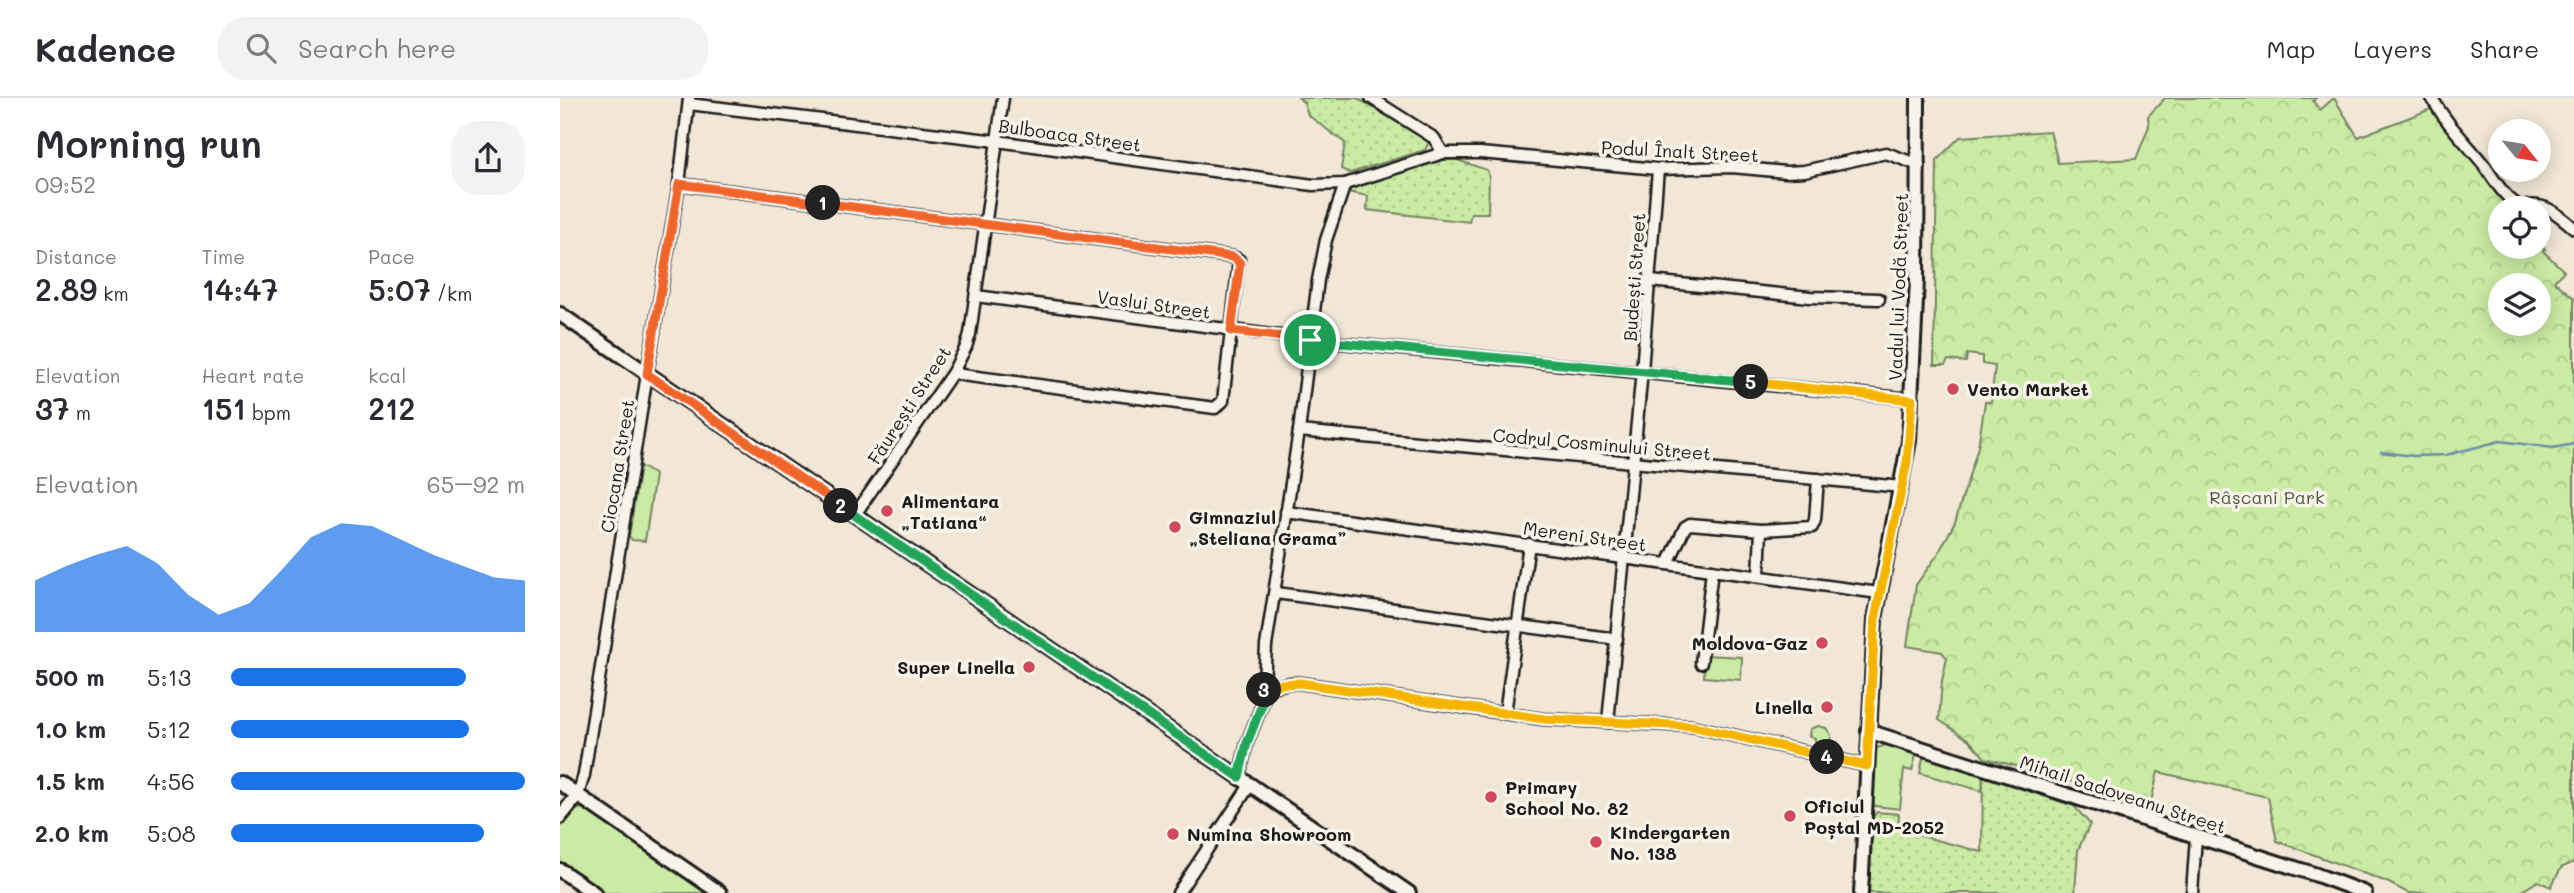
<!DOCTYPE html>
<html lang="en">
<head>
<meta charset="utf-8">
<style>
	:root { --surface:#fff; --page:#f2f2f3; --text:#2b2b33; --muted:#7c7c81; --line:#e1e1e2; --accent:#1a73e8 }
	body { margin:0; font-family:Mali,sans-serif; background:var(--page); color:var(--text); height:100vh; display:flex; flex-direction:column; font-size:26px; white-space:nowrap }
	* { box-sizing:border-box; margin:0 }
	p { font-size:23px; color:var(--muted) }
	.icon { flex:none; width:38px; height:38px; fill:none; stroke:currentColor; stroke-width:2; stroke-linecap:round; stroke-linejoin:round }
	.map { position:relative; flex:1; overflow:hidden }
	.drawer { display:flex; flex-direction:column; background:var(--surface); width:560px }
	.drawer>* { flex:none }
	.needle { width:46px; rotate:120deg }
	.tools { position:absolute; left:1928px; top:21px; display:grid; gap:14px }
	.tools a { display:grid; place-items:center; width:63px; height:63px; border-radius:50%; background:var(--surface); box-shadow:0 4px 18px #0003; font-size:35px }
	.pin { position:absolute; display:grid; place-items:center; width:60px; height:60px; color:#fff; margin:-30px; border:4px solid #fff; border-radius:50%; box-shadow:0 2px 7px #0007 }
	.km { position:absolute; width:35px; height:35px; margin:-18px; border-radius:50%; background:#222; color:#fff; font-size:19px; line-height:35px; text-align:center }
	.round { display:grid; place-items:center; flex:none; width:74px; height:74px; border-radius:28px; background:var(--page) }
	.head { display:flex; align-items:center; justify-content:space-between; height:119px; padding:0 35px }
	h1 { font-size:38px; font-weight:600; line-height:52px }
	.stats { display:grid; grid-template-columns:repeat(3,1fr); gap:10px; height:119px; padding:7px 35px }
	.stats div { display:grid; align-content:center }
	.stats b { font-size:30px; font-weight:600 }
	.stats small { font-size:19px; font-weight:400 }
	.stats p { font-size:19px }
	.chart { height:196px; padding:14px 35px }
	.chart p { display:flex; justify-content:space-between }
	.chart svg { width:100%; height:126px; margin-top:7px; fill:var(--accent); opacity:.7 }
	ul { padding:0 35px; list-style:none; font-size:23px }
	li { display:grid; grid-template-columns:112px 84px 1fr; align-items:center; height:52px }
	li i { height:18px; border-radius:9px; background:var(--accent) }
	header { display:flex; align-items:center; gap:42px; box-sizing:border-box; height:98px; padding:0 35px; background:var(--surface); border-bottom:2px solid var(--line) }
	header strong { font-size:33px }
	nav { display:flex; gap:38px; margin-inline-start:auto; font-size:24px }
	.search { width:490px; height:63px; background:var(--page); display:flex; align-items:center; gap:18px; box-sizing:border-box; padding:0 24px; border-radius:28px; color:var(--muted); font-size:26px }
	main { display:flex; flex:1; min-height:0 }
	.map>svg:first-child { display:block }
	.grass { fill:#caeba4; stroke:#738460; stroke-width:2 }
	.forest { fill:url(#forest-crowns); stroke:#738460; stroke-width:2; fill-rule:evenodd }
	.park { fill:url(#park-dots); stroke:#738460; stroke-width:2 }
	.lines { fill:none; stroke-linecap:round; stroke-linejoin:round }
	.stream { stroke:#698da4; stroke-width:2.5 }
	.minor-casing { stroke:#1c1c1c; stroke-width:15 }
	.major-casing { stroke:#1c1c1c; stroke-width:18 }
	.minor { stroke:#f7f3e8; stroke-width:10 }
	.major { stroke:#f7f3e8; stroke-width:12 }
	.split-1-casing { stroke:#fff; stroke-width:14 }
	.split-2-casing { stroke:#fff; stroke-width:14 }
	.split-3-casing { stroke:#fff; stroke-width:14 }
	.split-4-casing { stroke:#fff; stroke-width:14 }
	.split-5-casing { stroke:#fff; stroke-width:14 }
	.split-6-casing { stroke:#fff; stroke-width:14 }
	.split-1 { stroke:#f0652b; stroke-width:9 }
	.split-2 { stroke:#f0652b; stroke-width:9 }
	.split-3 { stroke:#22a559; stroke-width:9 }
	.split-4 { stroke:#f5b400; stroke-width:9 }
	.split-5 { stroke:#f5b400; stroke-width:9 }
	.split-6 { stroke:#22a559; stroke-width:9 }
	.poi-dot { fill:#d1495b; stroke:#f7f3e8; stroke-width:2.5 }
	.labels { text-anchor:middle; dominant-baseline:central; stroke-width:7; stroke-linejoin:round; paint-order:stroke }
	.street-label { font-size:18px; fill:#1c1c1c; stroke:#f7f3e8 }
	.poi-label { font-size:18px; font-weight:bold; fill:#1c1c1c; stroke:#f7f3e8; text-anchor:start }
	.park-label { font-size:18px; fill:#505a45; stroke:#f7f3e8 }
</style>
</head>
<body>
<header>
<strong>Kadence</strong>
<div class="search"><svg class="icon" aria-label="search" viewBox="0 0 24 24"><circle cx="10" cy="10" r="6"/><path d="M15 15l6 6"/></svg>Search here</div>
<nav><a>Map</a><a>Layers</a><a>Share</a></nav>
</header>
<main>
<section class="drawer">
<div class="head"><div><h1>Morning run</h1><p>09:52</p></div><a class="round"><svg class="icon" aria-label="share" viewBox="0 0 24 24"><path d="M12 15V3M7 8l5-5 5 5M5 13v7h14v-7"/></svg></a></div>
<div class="stats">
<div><p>Distance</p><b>2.89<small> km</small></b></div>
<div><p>Time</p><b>14:47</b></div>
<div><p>Pace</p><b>5:07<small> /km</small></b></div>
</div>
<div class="stats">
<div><p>Elevation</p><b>37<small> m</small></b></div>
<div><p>Heart rate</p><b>151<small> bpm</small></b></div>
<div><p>kcal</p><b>212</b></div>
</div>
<div class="chart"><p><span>Elevation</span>65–92 m</p>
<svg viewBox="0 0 160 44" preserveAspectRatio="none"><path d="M0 44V26L10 21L20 17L30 14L40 20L50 31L60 38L70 34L80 23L90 11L100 6L110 7L120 12L130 17L140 21L150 25L160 26V44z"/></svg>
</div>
<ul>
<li><b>500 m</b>5:13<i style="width:80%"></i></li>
<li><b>1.0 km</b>5:12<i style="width:81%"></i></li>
<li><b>1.5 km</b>4:56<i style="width:100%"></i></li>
<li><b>2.0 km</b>5:08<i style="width:86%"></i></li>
</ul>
</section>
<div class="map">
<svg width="2014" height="795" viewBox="0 0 2014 795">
	<defs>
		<pattern id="forest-crowns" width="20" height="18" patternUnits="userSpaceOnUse" patternTransform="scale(1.75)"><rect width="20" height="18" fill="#caeba4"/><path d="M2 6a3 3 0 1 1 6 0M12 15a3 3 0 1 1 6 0" fill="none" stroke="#adc98d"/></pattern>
		<pattern id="park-dots" width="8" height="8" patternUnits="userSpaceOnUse" patternTransform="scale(1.75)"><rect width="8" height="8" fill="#caeba4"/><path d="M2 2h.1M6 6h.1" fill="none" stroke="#adc98d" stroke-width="1.8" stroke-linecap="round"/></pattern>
	</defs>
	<rect width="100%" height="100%" fill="#f2e7d6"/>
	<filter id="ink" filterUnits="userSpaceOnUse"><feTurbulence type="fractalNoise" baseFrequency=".0143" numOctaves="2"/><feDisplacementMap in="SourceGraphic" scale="14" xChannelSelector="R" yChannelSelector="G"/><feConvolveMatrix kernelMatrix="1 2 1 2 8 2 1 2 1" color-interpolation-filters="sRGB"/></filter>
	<g filter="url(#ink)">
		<!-- grass -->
		<g class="grass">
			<path d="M80 368 95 377 85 443 72 442 69 438Z"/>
			<path d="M1145 557 1182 559 1181 582 1144 579Z"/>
			<path d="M1258 628 1266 630 1271 637 1270 649 1264 655 1256 653 1255 640 1249 638 1250 631Z"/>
			<path d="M1326 647 1356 657 1352 673 1344 671 1340 711 1315 708 1312 705 1314 656 1317 650Z"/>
			<path d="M1365 659 1423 678 1422 693 1360 675 1363 660Z"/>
			<path d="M23 710 147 795H45L0 764V726L14 712Z"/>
		</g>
		<!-- forest -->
		<path class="forest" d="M1605 0H1756L1753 3 1760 12 1774 0 1798 39 1871 11 1956 110H1941V149H1979V144L1985 151 1983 153 2004 173 1994 183 2014 200V764L2001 770 1991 789 1978 783 1959 795H1848L1827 784 1717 743 1708 699 1598 674 1590 708 1476 673 1425 660 1409 642 1379 622 1382 583 1387 560 1382 554 1347 548 1356 487 1378 456 1395 424 1418 349 1425 304H1431L1435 268 1422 266V258L1407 256 1406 264 1388 262 1385 267H1374L1377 62 1400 39 1490 33 1498 65 1576 61 1589 28 1588 18ZM1941 187H1979V226H1941Z"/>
		<!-- park -->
		<g class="park">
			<path d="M739 0H797L869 44 865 52 790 75 781 71 785 45 748 17 744 5Z"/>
			<path d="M880 62H897L927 72 929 79 928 115H911L909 124 807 112 808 98 787 94 794 86Z"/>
			<path d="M1423 678 1514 708 1530 726 1518 752 1515 795H1308L1311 722 1317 714 1339 716 1338 732 1422 754Z"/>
		</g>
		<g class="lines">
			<!-- stream -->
			<path class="stream" d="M1821 354 1854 358 1886 357 1940 343 1993 350 2014 346"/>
			<defs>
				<g id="minor">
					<path d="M811 0 874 40 883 55"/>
					<path d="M1872 0C1887 27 1905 43 1924 67 1934 81 1945 101 1961 109 1984 103 1997 115 2014 130"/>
					<path d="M129 6 437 43 753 87 785 86 883 55H920L1098 71 1172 69 1226 74 1244 73 1326 55 1359 67"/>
					<path d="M119 86 673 159 679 162 663 303 655 310 402 277 393 274"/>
					<path d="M1090 183 1250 199 1319 201"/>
					<path d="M416 198 750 242 1352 301"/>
					<path d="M739 333 1342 389"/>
					<path d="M726 414 1319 495"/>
					<path d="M294 418 393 274 406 249 410 236 443 0"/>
					<path d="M1108 466 1125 429 1130 426 1201 432"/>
					<path d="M1199 478 1201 432 1252 429 1255 422 1258 381"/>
					<path d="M716 495 1057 541"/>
					<path d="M1141 565 1152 472"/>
					<path d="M704 591 729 585H740L983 621 1132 628 1307 668"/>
					<path d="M945 615 969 446"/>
					<path d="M1048 624 1082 273 1098 71"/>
					<path d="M679 679 687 645 703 604 706 548 739 333 758 182 766 142 785 86"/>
					<path d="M18 697 24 677 87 276 119 86 129 1"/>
					<path d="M618 795 690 687"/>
					<path d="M1632 795 1636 739"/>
				</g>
				<g id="major">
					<path d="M0 216 849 795"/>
					<path d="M1308 633 1757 777 1805 795"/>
					<path d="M0 685 160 795"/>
					<path d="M0 719 18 697"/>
					<path d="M0 772 34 795"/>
					<path d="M1301 795 1315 521 1349 343 1357 182 1358 0"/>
				</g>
			</defs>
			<!-- minor casing -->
			<use href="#minor" class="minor-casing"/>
			<!-- major casing -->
			<use href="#major" class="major-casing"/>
			<!-- minor -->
			<use href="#minor" class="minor"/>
			<!-- major -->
			<use href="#major" class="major"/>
		</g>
	</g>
	<g class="lines" filter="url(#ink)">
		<defs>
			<path id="split-1" d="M263 105 673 159 680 165 671 233 750 242"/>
			<path id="split-2" d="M263 105 119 86 87 276 281 408"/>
			<path id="split-3" d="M281 408 679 679 687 645 703 604 704 592"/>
			<path id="split-4" d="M704 592 720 586 740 585 984 621 1132 628 1267 659"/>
			<path id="split-5" d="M1191 284 1352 302 1347 364 1315 521 1307 668 1267 659"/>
			<path id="split-6" d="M750 242 1191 284"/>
		</defs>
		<!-- split-1 casing -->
		<use href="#split-1" class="split-1-casing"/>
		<!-- split-2 casing -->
		<use href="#split-2" class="split-2-casing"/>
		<!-- split-3 casing -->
		<use href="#split-3" class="split-3-casing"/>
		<!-- split-4 casing -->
		<use href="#split-4" class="split-4-casing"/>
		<!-- split-5 casing -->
		<use href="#split-5" class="split-5-casing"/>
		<!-- split-6 casing -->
		<use href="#split-6" class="split-6-casing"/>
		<!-- split-1 -->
		<use href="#split-1" class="split-1"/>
		<!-- split-2 -->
		<use href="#split-2" class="split-2"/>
		<!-- split-3 -->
		<use href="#split-3" class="split-3"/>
		<!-- split-4 -->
		<use href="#split-4" class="split-4"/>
		<!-- split-5 -->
		<use href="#split-5" class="split-5"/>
		<!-- split-6 -->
		<use href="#split-6" class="split-6"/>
	</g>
	<!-- markers -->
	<g class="poi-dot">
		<circle cx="1393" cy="291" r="7"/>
		<circle cx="327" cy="413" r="7"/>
		<circle cx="615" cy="429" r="7"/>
		<circle cx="1262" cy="545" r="7"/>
		<circle cx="469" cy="569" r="7"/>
		<circle cx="1267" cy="609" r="7"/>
		<circle cx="931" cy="699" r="7"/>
		<circle cx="1230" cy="718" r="7"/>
		<circle cx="613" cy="736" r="7"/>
		<circle cx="1036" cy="744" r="7"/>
	</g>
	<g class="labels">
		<!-- street labels -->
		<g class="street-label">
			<text transform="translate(510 37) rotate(8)">Bulboaca Street</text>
			<text transform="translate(1120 53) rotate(3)">Podul Înalt Street</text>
			<text transform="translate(1074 179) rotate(-86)">Budești Street</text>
			<text transform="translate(1338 189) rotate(-88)">Vadul lui Vodă Street</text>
			<text transform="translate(594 206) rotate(8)">Vaslui Street</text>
			<text transform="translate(349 307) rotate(-57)">Făurești Street</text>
			<text transform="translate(1042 346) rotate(5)">Codrul Cosminului Street</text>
			<text transform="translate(57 368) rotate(-81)">Ciocana Street</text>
			<text transform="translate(1025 438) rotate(8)">Mereni Street</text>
			<text transform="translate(1563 696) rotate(18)">Mihail Sadoveanu Street</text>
		</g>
		<!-- poi labels -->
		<g class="poi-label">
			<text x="1407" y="291">Vento Market</text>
			<text x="341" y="403">Alimentara<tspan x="341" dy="21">„Tatiana“</tspan></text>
			<text x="629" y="419">Gimnaziul<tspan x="629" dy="21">„Steliana Grama”</tspan></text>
			<text x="1248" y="545" text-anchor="end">Moldova-Gaz</text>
			<text x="455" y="569" text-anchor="end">Super Linella</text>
			<text x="1253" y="609" text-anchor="end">Linella</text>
			<text x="945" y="689">Primary<tspan x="945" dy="21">School No. 82</tspan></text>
			<text x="1244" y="708">Oficiul<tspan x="1244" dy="21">Poștal MD-2052</tspan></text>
			<text x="1050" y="734">Kindergarten<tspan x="1050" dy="21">No. 138</tspan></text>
			<text x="627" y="736">Numina Showroom</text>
		</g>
		<!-- park labels -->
		<g class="park-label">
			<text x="1707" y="399">Râșcani Park</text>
		</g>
	</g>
</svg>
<div class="tools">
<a><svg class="needle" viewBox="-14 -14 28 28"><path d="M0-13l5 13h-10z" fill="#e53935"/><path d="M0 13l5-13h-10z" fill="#7c7c81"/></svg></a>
<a><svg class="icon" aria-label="locate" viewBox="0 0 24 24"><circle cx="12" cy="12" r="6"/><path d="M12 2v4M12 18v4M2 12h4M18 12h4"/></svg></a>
<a><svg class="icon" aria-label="layers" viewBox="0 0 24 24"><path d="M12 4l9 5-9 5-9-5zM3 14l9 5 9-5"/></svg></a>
</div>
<div class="pin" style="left:750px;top:242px;background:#1e9e55"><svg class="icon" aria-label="arrive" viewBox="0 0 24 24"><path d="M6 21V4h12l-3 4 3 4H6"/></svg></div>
<b class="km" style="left:263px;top:105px">1</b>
<b class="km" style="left:281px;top:408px">2</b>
<b class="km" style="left:704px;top:592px">3</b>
<b class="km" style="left:1267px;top:659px">4</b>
<b class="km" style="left:1191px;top:284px">5</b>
</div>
</main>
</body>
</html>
